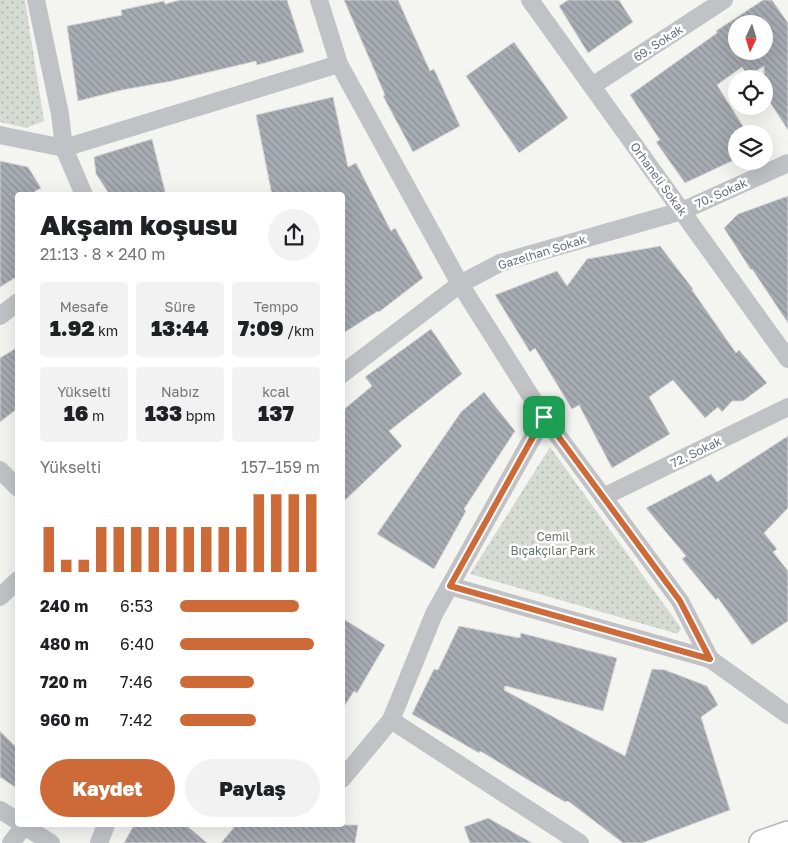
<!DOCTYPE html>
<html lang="tr">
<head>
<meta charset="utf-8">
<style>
	:root { --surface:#fff; --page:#f2f2f2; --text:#202124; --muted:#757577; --accent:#cd6a38 }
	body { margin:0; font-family:"Golos Text",sans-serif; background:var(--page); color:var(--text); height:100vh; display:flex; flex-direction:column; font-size:19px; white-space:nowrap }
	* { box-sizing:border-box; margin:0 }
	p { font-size:16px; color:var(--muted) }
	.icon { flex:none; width:28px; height:28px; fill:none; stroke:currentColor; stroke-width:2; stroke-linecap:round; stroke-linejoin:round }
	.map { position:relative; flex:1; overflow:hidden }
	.side { position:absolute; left:15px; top:192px; width:330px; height:635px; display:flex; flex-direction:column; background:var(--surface); border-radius:5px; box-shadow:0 5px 20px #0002 }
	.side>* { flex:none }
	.needle { width:32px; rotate:184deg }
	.fabs { position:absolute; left:728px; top:15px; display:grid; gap:10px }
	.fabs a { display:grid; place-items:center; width:45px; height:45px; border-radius:50%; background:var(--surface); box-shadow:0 5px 20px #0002; font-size:25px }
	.pin { position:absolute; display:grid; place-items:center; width:42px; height:42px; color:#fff; margin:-21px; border-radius:10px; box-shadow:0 2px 8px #0006 }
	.round { display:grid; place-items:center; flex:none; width:52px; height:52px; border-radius:26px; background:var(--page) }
	.headline { display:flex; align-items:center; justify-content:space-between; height:85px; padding:0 25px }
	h1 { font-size:28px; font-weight:800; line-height:38px }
	.metrics { display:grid; grid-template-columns:repeat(3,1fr); gap:8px; height:85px; padding:5px 25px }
	.metrics div { display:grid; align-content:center; border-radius:5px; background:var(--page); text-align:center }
	.metrics b { font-size:21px; font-weight:800 }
	.metrics small { font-size:14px; font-weight:400 }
	.metrics p { font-size:14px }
	.chart { height:140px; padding:10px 25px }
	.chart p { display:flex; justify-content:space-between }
	.chart svg { width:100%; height:90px; margin-top:5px; stroke:var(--accent); stroke-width:6 }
	.cta { display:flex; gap:10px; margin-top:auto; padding:10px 25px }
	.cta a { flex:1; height:58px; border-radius:30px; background:var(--accent); color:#fff; font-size:20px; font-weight:800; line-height:58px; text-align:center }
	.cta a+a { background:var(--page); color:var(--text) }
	ul { padding:0 25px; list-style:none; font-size:16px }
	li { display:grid; grid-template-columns:80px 60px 1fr; align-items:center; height:38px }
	li i { height:12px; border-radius:6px; background:var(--accent) }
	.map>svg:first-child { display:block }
	.grass { fill:url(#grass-dots) }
	.building { fill:url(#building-back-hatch); stroke:#d5d5d4; fill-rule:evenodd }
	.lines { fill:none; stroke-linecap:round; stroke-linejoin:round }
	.secondary-casing { stroke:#b2b6ba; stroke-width:28 }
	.minor { stroke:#c0c2c5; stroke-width:18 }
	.secondary { stroke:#fff; stroke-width:25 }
	.route-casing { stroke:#fff; stroke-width:10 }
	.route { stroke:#cd6a38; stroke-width:6 }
	.labels { text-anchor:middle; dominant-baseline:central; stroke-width:5; stroke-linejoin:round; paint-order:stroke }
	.street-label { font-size:12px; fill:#67717e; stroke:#fff }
	.park-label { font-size:12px; fill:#667665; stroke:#fff }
</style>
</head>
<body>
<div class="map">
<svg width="788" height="843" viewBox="0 0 788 843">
	<defs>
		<pattern id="grass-dots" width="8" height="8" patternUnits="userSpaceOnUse" patternTransform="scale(1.25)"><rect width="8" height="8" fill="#d5dad2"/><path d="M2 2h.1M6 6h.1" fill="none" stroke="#b1b5b0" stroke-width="1.8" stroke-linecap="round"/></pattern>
		<pattern id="building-back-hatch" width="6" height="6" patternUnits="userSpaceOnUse" patternTransform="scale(1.25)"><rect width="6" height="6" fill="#a7acb2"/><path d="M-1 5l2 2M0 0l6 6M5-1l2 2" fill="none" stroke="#8c9096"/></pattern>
	</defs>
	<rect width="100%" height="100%" fill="#f4f4f1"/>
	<!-- grass -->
	<g class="grass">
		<path d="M0 0H25L44 121 26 128 0 122Z"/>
		<path d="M550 447 681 628 678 634 470 574Z"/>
	</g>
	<!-- building -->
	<g class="building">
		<path d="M180 0H287L304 52 257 65 256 61 172 81 122 90 78 101 67 26 122 15 121 10 164 1 165 4Z"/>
		<path d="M344 0H398L430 71 434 69 460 126 413 152 383 96 385 95Z"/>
		<path d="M568 0H619L633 22 588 53 559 6Z"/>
		<path d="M763 0H772L788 23V130L764 93V66L748 76 742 67 717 85 748 134H736V159L685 183 656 142 660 140 630 95 717 33 716 31ZM736 24H764V51H736Z"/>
		<path d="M514 42 568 118 519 153 466 76Z"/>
		<path d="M333 97 348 167 356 163 391 231 395 228 423 278 379 312 378 311 342 334V195H272L256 115Z"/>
		<path d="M152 139 166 195H110L96 174 94 157Z"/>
		<path d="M0 161 28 167 41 188 29 195H18V276L0 287Z"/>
		<path d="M788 196V323L752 269 751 270 724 228 738 214Z"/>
		<path d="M660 246 693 289 692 290 736 353 739 350 767 383 743 401H732L722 412 718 407 705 418 673 380 649 397 670 434 612 468 579 405 572 409 535 348 530 352 495 295 557 271 567 286 587 259Z"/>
		<path d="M431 329 462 374 389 431 402 446 342 503V411L372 386 365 377Z"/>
		<path d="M18 347V408L0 422V358Z"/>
		<path d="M484 392 515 431 464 509 466 511 434 569 377 534 461 412Z"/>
		<path d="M788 436V508L764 533 777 549 773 552 788 571V621L752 645 718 598 716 600 682 559 686 556 646 508 711 474 717 482Z"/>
		<path d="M342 618 385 645 357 693 354 691 342 710Z"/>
		<path d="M459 626 520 638 521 633 617 658 603 711 505 686 504 690 625 756 652 669 665 670 707 686 718 705 701 717 730 810 642 843H623L568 801 565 802 480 751 479 753 412 714 434 669 438 670Z"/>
		<path d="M0 731 18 749V789L0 777Z"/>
		<path d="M488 818 532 843H470L464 827Z"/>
		<path d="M134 825H186L207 843H124Z"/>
		<path d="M236 825H358L355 843H221Z"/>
	</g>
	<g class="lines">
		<defs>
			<path id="secondary" d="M762 843 788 834"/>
		</defs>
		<!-- secondary casing -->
		<use href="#secondary" class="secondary-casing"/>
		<!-- minor -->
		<g class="minor">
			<path d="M36 0 60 114 64 148 84 195"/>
			<path d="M319 0 339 64 460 284 544 417 680 601 710 659 788 715"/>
			<path d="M530 0 788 359"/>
			<path d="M592 86 724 0"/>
			<path d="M0 135 64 148 339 64"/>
			<path d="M0 316 18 302"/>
			<path d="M342 374 460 284 500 263 682 211 788 163"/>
			<path d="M544 417 434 614 391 720 580 843"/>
			<path d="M0 470 18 488"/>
			<path d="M603 497 788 407"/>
			<path d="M450 586 710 659"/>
			<path d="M0 597 18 580"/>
			<path d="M342 779 391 720"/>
			<path d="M0 810 18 821"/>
			<path d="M23 825 51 843"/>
			<path d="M11 843 24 826"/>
			<path d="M99 843 106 825"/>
		</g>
		<!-- secondary -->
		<use href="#secondary" class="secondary"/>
	</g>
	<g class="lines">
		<defs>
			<path id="route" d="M544 417 680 601 710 659 450 586Z"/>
		</defs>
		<!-- route casing -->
		<use href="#route" class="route-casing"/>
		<!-- route -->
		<use href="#route" class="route"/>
	</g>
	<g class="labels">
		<!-- street labels -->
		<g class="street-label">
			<text transform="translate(658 43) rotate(-33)">69. Sokak</text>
			<text transform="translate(659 179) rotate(54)">Orhaneli Sokak</text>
			<text transform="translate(721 193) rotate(-24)">70. Sokak</text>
			<text transform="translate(542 252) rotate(-17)">Gazelhan Sokak</text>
			<text transform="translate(696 452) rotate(-26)">72. Sokak</text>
		</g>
		<!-- park labels -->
		<g class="park-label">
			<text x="553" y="536">Cemil<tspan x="553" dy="14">Bıçakçılar Park</tspan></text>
		</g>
	</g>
</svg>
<div class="fabs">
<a><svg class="needle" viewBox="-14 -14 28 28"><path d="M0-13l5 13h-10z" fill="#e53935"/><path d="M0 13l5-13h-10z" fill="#757577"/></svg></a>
<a><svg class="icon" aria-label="locate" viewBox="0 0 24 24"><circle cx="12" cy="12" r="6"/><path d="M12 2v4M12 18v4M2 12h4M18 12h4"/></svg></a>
<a><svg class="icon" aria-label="layers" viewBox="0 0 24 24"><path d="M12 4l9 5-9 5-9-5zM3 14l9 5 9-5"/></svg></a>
</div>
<div class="pin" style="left:544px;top:417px;background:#1e9e55"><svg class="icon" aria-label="arrive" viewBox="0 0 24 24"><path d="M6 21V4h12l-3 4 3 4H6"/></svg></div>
<section class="side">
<div class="headline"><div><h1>Akşam koşusu</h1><p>21:13 · 8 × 240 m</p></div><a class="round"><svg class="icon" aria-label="share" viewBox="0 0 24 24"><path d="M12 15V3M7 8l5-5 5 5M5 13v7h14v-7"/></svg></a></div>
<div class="metrics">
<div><p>Mesafe</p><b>1.92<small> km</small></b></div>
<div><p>Süre</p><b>13:44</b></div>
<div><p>Tempo</p><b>7:09<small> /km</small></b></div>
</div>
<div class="metrics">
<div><p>Yükselti</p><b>16<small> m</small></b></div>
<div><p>Nabız</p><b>133<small> bpm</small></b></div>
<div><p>kcal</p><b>137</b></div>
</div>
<div class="chart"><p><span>Yükselti</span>157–159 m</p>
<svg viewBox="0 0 160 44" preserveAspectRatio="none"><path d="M5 44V22M15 44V38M25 44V38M35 44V22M45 44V22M55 44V22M65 44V22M75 44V22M85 44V22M95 44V22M105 44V22M115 44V22M125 44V6M135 44V6M145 44V6M155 44V6"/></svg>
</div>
<ul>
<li><b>240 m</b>6:53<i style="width:85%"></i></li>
<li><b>480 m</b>6:40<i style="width:96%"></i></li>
<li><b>720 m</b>7:46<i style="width:53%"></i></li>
<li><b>960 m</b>7:42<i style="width:54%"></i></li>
</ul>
<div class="cta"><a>Kaydet</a><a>Paylaş</a></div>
</section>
</div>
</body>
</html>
